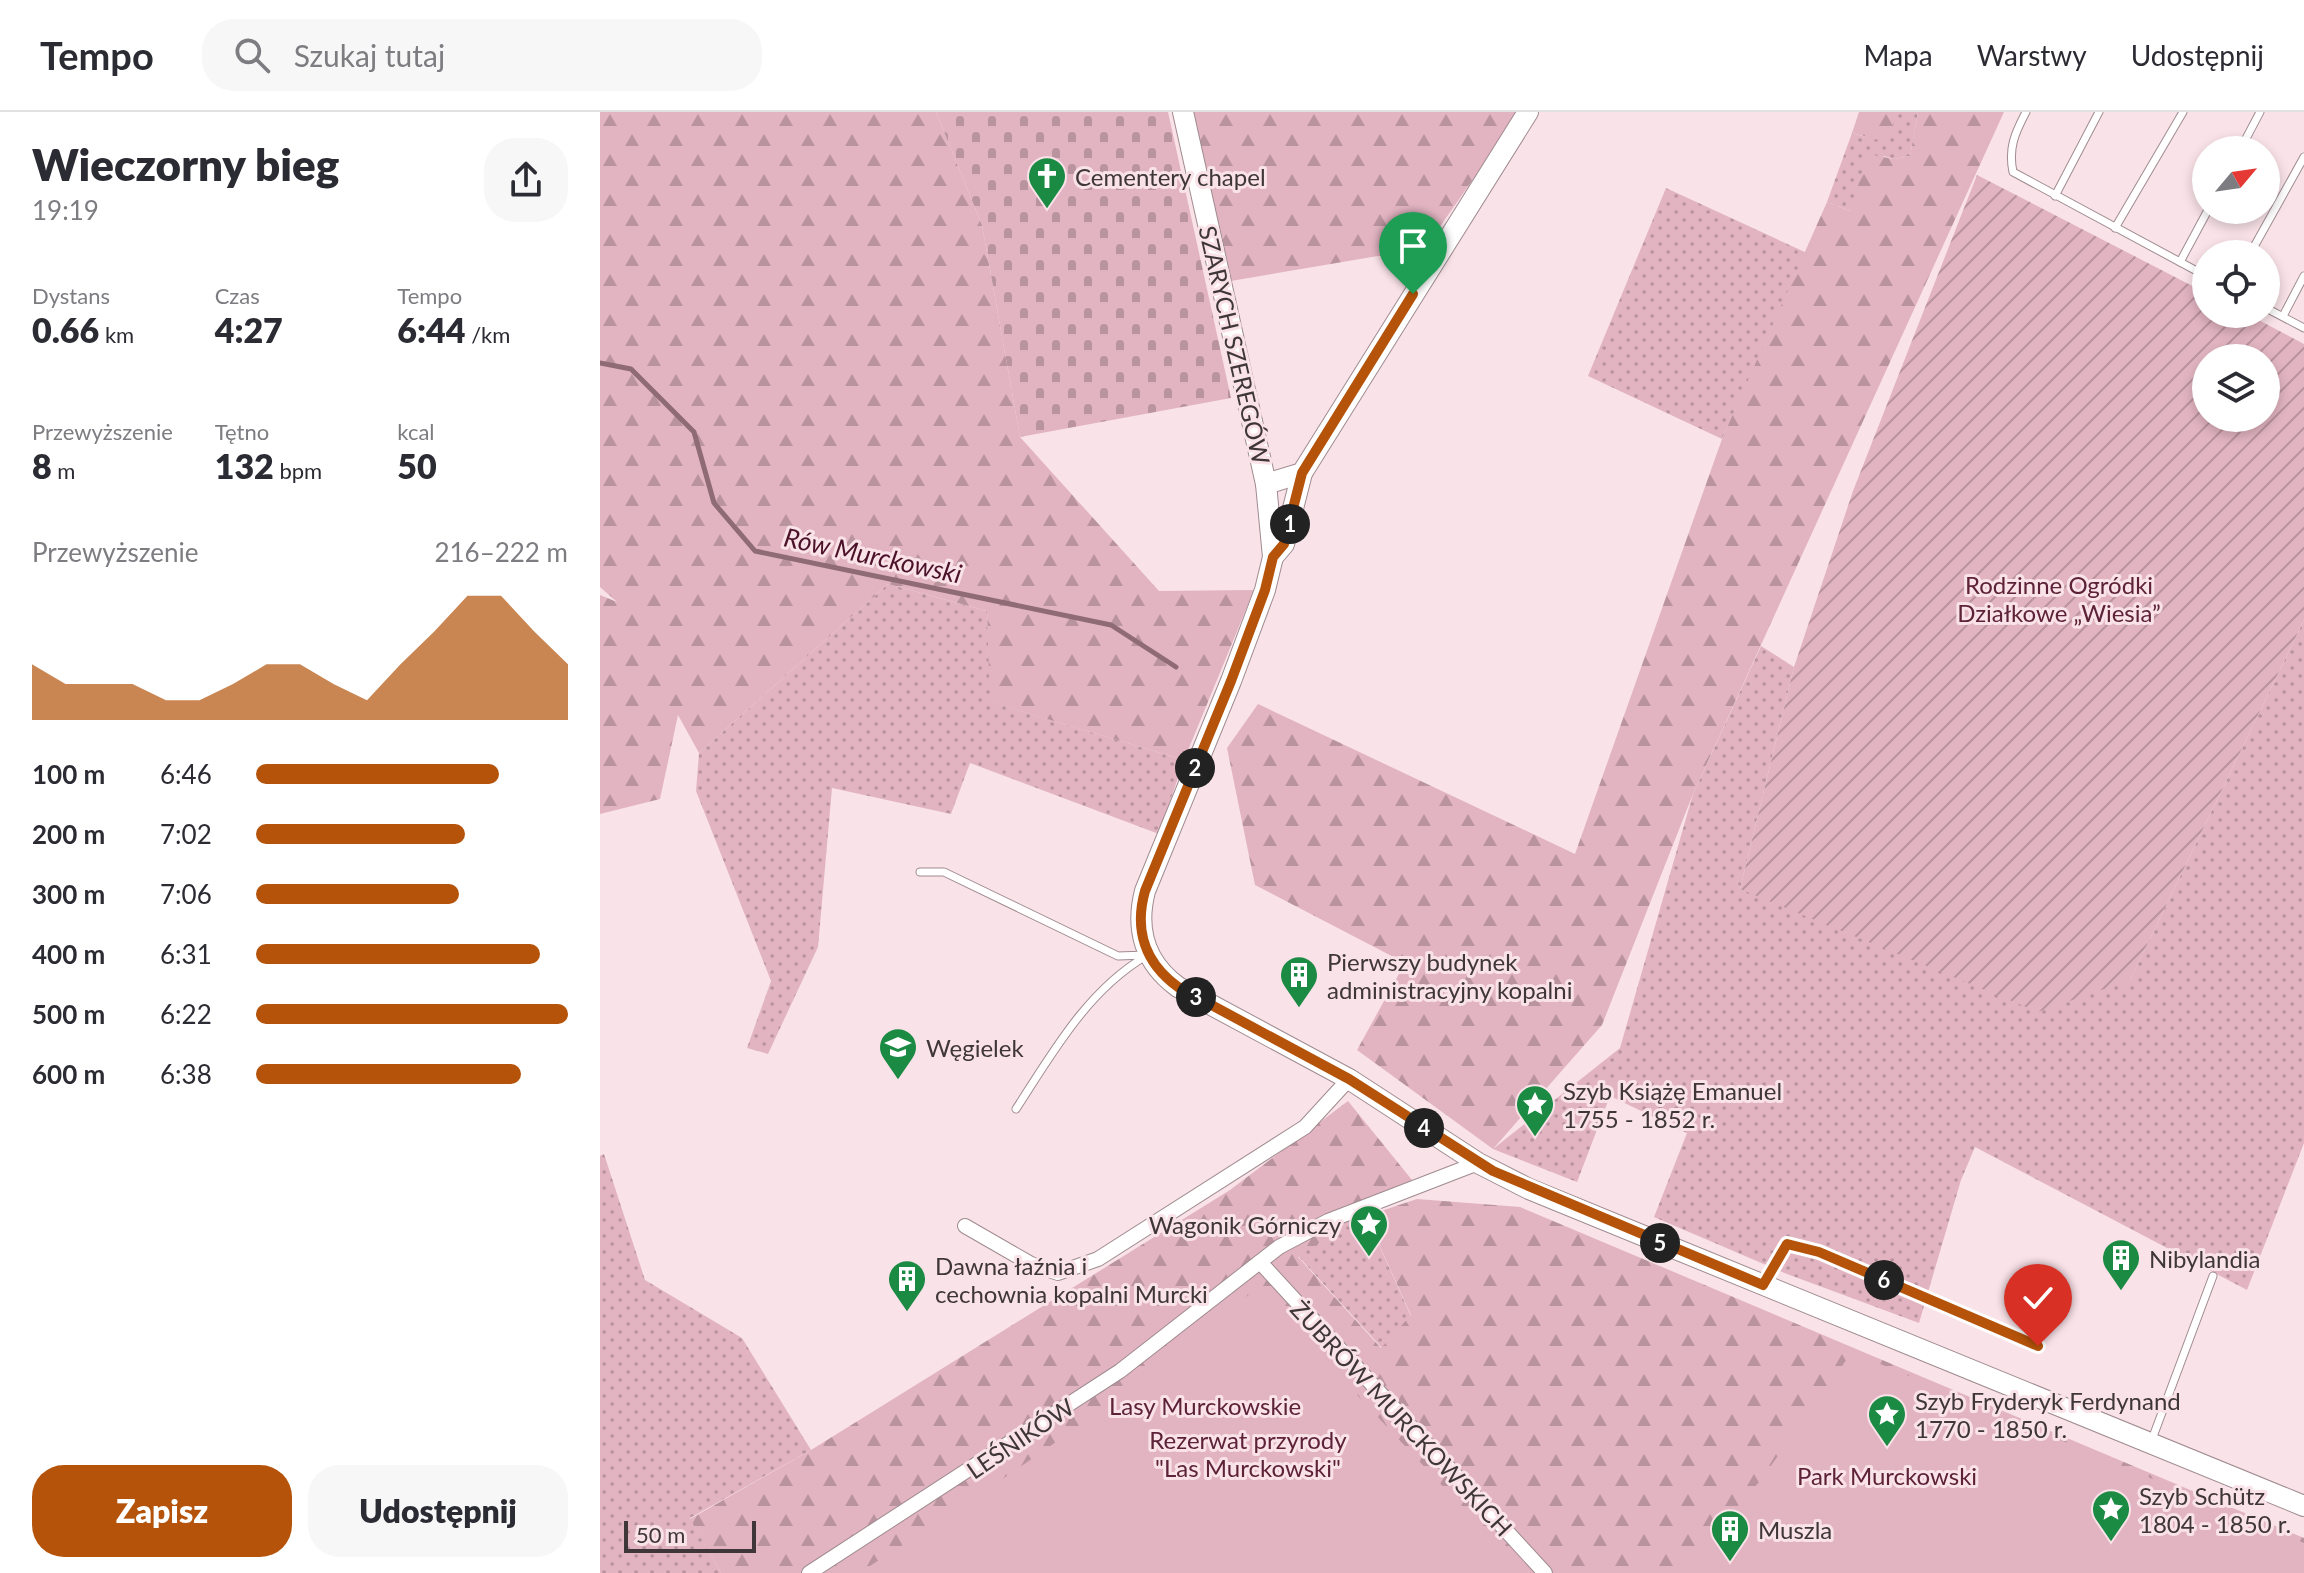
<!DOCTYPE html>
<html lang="pl">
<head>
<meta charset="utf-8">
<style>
	:root { --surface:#fff; --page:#f7f7f7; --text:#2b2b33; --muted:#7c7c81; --line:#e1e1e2; --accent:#b45309 }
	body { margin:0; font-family:Lato,sans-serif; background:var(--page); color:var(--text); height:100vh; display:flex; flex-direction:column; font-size:30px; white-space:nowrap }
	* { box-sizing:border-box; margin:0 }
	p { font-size:26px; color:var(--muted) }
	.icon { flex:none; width:44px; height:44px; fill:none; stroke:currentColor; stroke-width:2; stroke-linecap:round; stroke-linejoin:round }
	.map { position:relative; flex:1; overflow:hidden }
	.details { display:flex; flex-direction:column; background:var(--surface); width:600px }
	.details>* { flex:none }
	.needle { width:52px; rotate:61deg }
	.fabs { position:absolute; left:1592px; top:24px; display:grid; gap:16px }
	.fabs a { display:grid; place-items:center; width:88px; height:88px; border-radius:50%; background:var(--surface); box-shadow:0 4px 12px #0003; font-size:40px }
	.scale { position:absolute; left:24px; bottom:20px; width:132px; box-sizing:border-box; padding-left:8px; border:4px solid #3f3639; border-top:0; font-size:22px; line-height:28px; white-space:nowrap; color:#3f3639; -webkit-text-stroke:6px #f9e2e8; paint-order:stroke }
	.pin { position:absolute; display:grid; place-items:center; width:68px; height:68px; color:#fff; margin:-82px -34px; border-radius:50% 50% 50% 0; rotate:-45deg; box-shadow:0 0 8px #0007 }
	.pin .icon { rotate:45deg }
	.km { position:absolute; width:40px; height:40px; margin:-20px; border-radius:50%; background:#222; color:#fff; font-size:22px; line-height:40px; text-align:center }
	.round { display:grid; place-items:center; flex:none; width:84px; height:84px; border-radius:32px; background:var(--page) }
	.headline { display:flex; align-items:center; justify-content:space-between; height:136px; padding:0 32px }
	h1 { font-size:44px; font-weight:800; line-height:60px }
	.metrics { display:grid; grid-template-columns:repeat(3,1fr); gap:12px; height:136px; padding:8px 32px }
	.metrics div { display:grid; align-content:center }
	.metrics b { font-size:34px; font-weight:800 }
	.metrics small { font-size:22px; font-weight:400 }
	.metrics p { font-size:22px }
	.chart { height:224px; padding:16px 32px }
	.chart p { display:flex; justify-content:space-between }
	.chart svg { width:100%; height:144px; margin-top:8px; fill:var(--accent); opacity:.7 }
	.primary-button { display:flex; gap:16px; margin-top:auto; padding:16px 32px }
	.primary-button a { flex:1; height:92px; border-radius:32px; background:var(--accent); color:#fff; font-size:32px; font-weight:800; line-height:92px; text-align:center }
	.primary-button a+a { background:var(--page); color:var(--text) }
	ul { padding:0 32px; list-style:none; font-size:26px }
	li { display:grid; grid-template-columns:128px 96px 1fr; align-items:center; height:60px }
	li i { height:20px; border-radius:10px; background:var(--accent) }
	header { display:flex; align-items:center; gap:48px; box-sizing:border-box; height:112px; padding:0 40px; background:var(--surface); border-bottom:2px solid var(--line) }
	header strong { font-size:38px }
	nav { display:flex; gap:44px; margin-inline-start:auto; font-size:28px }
	.search { width:560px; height:72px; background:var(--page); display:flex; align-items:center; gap:20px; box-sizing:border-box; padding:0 28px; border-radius:32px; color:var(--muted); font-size:30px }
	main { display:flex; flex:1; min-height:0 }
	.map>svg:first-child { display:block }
	.grass { fill:url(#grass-dots) }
	.forest { fill:url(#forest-firs) }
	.cemetery { fill:url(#cemetery-stones) }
	.park { fill:#e2b4c1 }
	.garden { fill:url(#garden-furrows); fill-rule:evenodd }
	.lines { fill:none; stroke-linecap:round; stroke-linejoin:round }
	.stream { stroke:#8f6b76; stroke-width:5 }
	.lane-casing { stroke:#9f8b90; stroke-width:9 }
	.street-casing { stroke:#9f8b90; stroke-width:16 }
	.secondary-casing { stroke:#9f8b90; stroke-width:22 }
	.lane { stroke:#fff; stroke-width:7 }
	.street { stroke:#fff; stroke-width:14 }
	.secondary { stroke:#fff; stroke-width:20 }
	.route-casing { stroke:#fff; stroke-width:16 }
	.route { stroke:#b45309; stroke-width:10 }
	.labels { text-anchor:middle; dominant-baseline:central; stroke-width:6; stroke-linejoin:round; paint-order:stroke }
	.poi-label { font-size:24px; fill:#3f3639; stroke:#f9e2e8; text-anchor:start }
	.street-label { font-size:24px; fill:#3f3639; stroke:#f9e2e8 }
	.park-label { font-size:24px; fill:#5d2238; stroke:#f9e2e8 }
	.water-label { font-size:26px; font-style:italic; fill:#4b1128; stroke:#f9e2e8 }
</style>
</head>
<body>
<header>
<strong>Tempo</strong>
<div class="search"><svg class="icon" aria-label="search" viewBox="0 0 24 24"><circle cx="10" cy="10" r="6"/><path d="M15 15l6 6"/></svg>Szukaj tutaj</div>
<nav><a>Mapa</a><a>Warstwy</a><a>Udostępnij</a></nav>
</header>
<main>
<section class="details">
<div class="headline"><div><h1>Wieczorny bieg</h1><p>19:19</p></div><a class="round"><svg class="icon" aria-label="share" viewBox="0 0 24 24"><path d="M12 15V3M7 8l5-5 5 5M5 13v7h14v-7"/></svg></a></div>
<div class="metrics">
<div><p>Dystans</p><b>0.66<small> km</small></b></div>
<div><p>Czas</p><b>4:27</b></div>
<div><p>Tempo</p><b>6:44<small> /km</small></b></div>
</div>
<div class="metrics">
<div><p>Przewyższenie</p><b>8<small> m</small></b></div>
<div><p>Tętno</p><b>132<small> bpm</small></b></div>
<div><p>kcal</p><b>50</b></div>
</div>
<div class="chart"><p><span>Przewyższenie</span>216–222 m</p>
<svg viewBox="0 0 160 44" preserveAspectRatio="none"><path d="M0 44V27L10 33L20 33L30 33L40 38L50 38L60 33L70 27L80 27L90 33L100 38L110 27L120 17L130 6L140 6L150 17L160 27V44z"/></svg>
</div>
<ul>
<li><b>100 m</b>6:46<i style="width:78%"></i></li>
<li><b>200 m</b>7:02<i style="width:67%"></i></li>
<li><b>300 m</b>7:06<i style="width:65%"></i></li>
<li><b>400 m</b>6:31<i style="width:91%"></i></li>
<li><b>500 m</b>6:22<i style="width:100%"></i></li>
<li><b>600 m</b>6:38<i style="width:85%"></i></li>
</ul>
<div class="primary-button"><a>Zapisz</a><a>Udostępnij</a></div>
</section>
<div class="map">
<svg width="1704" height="1461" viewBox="0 0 1704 1461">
	<defs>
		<pattern id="grass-dots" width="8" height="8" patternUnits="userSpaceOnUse" patternTransform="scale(2)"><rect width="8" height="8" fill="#e2b4c1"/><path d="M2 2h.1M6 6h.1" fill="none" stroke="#b9939e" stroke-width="1.8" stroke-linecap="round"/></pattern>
		<pattern id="forest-firs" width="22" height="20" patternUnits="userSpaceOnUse" patternTransform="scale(2)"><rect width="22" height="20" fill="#e2b4c1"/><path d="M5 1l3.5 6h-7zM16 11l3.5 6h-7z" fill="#b9939e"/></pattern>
		<pattern id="cemetery-stones" width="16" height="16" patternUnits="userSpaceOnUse" patternTransform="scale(2)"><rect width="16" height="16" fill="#e2b4c1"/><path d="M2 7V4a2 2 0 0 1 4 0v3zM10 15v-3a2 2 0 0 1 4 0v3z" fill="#b9939e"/></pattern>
		<pattern id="garden-furrows" width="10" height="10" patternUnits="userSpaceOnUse" patternTransform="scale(2)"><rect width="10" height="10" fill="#e2b4c1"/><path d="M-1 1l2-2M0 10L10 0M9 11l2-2" fill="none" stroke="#b9939e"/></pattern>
	</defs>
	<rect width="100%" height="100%" fill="#f9e2e8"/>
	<!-- grass -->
	<g class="grass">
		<path d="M1298 0H1318L1310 44 1294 47 1284 44 1250 99 1227 90 1252 21 1266 25Z"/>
		<path d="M1066 76 1207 141 1122 327 988 264Z"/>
		<path d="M288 472 387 499 391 590 584 648 559 722 370 651 351 702 232 676 218 835 168 942 147 936 171 869 96 679 99 641Z"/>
		<path d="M1704 508V1031L1647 1178 1375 1035 1361 1068 1319 1211 1187 1162 1054 1105 1087 1021 1010 984 977 1070 893 1037 1020 936 1093 682 1161 534 1194 555 1140 777 1530 868Z"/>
		<path d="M4 1042 45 1168 142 1226 211 1338 90 1406 121 1461H0V1044Z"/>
		<path d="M764 1100 811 1204 782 1236 698 1144Z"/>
	</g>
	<!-- forest -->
	<g class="forest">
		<path d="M0 0H336L382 113 420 325 559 479 654 478 584 648 390 590 387 499 288 472 99 641 78 603 60 687 0 702V483L17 490 0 475Z"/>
		<path d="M593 0H920L825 136 631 169Z"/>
		<path d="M1259 0H1298L1292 16 1282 29 1252 21Z"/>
		<path d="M1318 0H1404L1093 682 1002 913 893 1037 757 938 805 851 655 773 627 636 658 592 975 742 1122 327 1227 90 1250 99 1268 42 1294 47 1310 44Z"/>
		<path d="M748 989 812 1068 698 1145 781 1236 811 1203 766 1104 817 1087 920 1095 1704 1426V1461H121L90 1407 211 1338 630 1078Z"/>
	</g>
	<!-- cemetery -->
	<path class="cemetery" d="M336 0H568L631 286 420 325 382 113Z"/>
	<!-- park -->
	<g class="park">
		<path d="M657 1176 924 1461H259L368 1391 555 1261Z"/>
		<path d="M1252 1240 1704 1431V1461H1079L1160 1369Z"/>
	</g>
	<!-- garden -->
	<path class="garden" d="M1377 63 1606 181V202H1647L1704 232V508L1530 868 1438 900 1140 777 1194 555 1253 379ZM1606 246H1666V306H1606Z"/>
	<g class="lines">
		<!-- stream -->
		<path class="stream" d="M0 251 31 257 94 320 114 391 155 439 511 513 576 555"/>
		<defs>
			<g id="lane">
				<path d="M1426 0C1415 21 1408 36 1413 60L1606 164"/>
				<path d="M1640 38 1660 0"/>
				<path d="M1455 84 1499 0"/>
				<path d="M1515 116 1583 0"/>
				<path d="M1650 142 1704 45"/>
				<path d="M1580 150 1608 98"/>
				<path d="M1666 196 1704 216"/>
				<path d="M1683 204 1704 164"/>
				<path d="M320 760H344L518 844 546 843"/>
				<path d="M416 997C453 940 487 879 546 844"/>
				<path d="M1164 1172 1187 1132 1219 1140 1438 1234"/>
				<path d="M1551 1330 1613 1164"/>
			</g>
			<g id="street">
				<path d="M365 1114 431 1152 458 1161 498 1147 705 1015 749 967"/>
				<path d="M660 1150 945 1461"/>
				<path d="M209 1461 520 1259 679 1135 728 1109 878 1051"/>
			</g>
			<g id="secondary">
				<path d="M583 0 666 372 673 445 665 478 631 569 545 779C535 818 545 851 578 875L749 967 878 1051 929 1077 1704 1394"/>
				<path d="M666 372 702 361 928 0"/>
				<path d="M673 445 684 432 702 361"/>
			</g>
		</defs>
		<!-- lane casing -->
		<use href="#lane" class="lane-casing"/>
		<!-- street casing -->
		<use href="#street" class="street-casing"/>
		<!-- secondary casing -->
		<use href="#secondary" class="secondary-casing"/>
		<!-- lane -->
		<use href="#lane" class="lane"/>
		<!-- street -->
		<use href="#street" class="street"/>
		<!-- secondary -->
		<use href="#secondary" class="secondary"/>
	</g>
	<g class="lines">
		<defs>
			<path id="route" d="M813 182 702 361 684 432 673 445 665 478 631 569 545 779C534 818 545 851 578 875L749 967 893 1059 1163 1173 1187 1132 1219 1140 1438 1234"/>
		</defs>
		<!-- route casing -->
		<use href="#route" class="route-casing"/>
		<!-- route -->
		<use href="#route" class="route"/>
	</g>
	<!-- icons -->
	<defs>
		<symbol id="church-pin" viewBox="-11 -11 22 30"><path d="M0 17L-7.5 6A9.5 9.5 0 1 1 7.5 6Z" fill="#1b8b44" stroke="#f9e2e8"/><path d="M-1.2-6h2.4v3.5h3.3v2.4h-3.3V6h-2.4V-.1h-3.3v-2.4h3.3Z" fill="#fff"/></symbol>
		<symbol id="building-pin" viewBox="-11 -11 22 30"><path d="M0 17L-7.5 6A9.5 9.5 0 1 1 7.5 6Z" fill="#1b8b44" stroke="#f9e2e8"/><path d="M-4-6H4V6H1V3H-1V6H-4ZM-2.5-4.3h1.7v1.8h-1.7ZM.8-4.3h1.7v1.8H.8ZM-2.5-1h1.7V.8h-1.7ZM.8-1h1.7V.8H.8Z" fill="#fff"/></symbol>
		<symbol id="school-pin" viewBox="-11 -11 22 30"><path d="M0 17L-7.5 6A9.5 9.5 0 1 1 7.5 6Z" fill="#1b8b44" stroke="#f9e2e8"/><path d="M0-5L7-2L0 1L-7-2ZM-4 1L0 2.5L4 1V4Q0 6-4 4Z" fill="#fff"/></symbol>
		<symbol id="sight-pin" viewBox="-11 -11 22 30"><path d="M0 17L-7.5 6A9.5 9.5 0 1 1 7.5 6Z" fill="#1b8b44" stroke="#f9e2e8"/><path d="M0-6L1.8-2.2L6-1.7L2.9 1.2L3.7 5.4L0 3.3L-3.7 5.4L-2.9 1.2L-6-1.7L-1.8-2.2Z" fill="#fff"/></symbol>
	</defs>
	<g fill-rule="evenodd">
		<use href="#church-pin" x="425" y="42" width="44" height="60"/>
		<use href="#building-pin" x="677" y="841" width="44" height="60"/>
		<use href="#school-pin" x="276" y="913" width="44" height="60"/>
		<use href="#sight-pin" x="913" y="970" width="44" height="60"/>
		<use href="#sight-pin" x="747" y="1090" width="44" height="60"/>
		<use href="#building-pin" x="1499" y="1124" width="44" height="60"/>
		<use href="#building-pin" x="285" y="1145" width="44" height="60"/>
		<use href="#sight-pin" x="1265" y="1280" width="44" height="60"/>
		<use href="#sight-pin" x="1489" y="1375" width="44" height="60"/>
		<use href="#building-pin" x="1108" y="1395" width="44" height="60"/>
	</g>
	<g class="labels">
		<!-- poi labels -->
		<g class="poi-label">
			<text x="475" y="64">Cementery chapel</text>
			<text x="727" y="849">Pierwszy budynek<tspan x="727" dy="28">administracyjny kopalni</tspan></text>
			<text x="326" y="935">Węgielek</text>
			<text x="963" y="978">Szyb Książę Emanuel<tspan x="963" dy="28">1755 - 1852 r.</tspan></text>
			<text x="741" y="1112" text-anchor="end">Wagonik Górniczy</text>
			<text x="1549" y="1146">Nibylandia</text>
			<text x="335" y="1153">Dawna łaźnia i<tspan x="335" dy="28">cechownia kopalni Murcki</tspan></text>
			<text x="1315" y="1288">Szyb Fryderyk Ferdynand<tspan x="1315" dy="28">1770 - 1850 r.</tspan></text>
			<text x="1539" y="1383">Szyb Schütz<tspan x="1539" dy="28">1804 - 1850 r.</tspan></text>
			<text x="1158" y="1417">Muszla</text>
		</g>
		<!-- street labels -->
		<g class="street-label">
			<text transform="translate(635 233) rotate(77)">SZARYCH SZEREGÓW</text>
			<text transform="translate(802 1306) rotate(47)">ŻUBRÓW MURCKOWSKICH</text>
			<text transform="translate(420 1326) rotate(-34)">LEŚNIKÓW</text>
		</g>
		<!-- park labels -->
		<g class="park-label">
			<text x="1459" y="472">Rodzinne Ogródki<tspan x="1459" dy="28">Działkowe „Wiesia”</tspan></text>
			<text x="605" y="1293">Lasy Murckowskie</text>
			<text x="648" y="1327">Rezerwat przyrody<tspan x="648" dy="28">"Las Murckowski"</tspan></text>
			<text x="1287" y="1363">Park Murckowski</text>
		</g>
		<!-- water labels -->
		<g class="water-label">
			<text transform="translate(273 443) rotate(12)">Rów Murckowski</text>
		</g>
	</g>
</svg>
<div class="fabs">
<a><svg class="needle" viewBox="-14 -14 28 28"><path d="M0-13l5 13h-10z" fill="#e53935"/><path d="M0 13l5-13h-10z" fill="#7c7c81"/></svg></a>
<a><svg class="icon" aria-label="locate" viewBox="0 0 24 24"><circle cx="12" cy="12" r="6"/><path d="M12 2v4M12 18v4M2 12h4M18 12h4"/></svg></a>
<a><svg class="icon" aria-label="layers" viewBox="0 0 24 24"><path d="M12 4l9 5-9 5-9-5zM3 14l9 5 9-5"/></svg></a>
</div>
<div class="scale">50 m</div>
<div class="pin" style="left:813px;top:182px;background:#1e9e55"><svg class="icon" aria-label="arrive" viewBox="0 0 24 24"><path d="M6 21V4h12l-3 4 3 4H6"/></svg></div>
<div class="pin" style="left:1438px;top:1234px;background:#d93025"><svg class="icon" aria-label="check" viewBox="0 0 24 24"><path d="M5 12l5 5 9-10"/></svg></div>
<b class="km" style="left:690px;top:412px">1</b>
<b class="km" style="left:595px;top:656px">2</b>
<b class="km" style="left:596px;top:885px">3</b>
<b class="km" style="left:824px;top:1016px">4</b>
<b class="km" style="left:1060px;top:1131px">5</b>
<b class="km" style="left:1284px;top:1168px">6</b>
</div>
</main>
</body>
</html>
